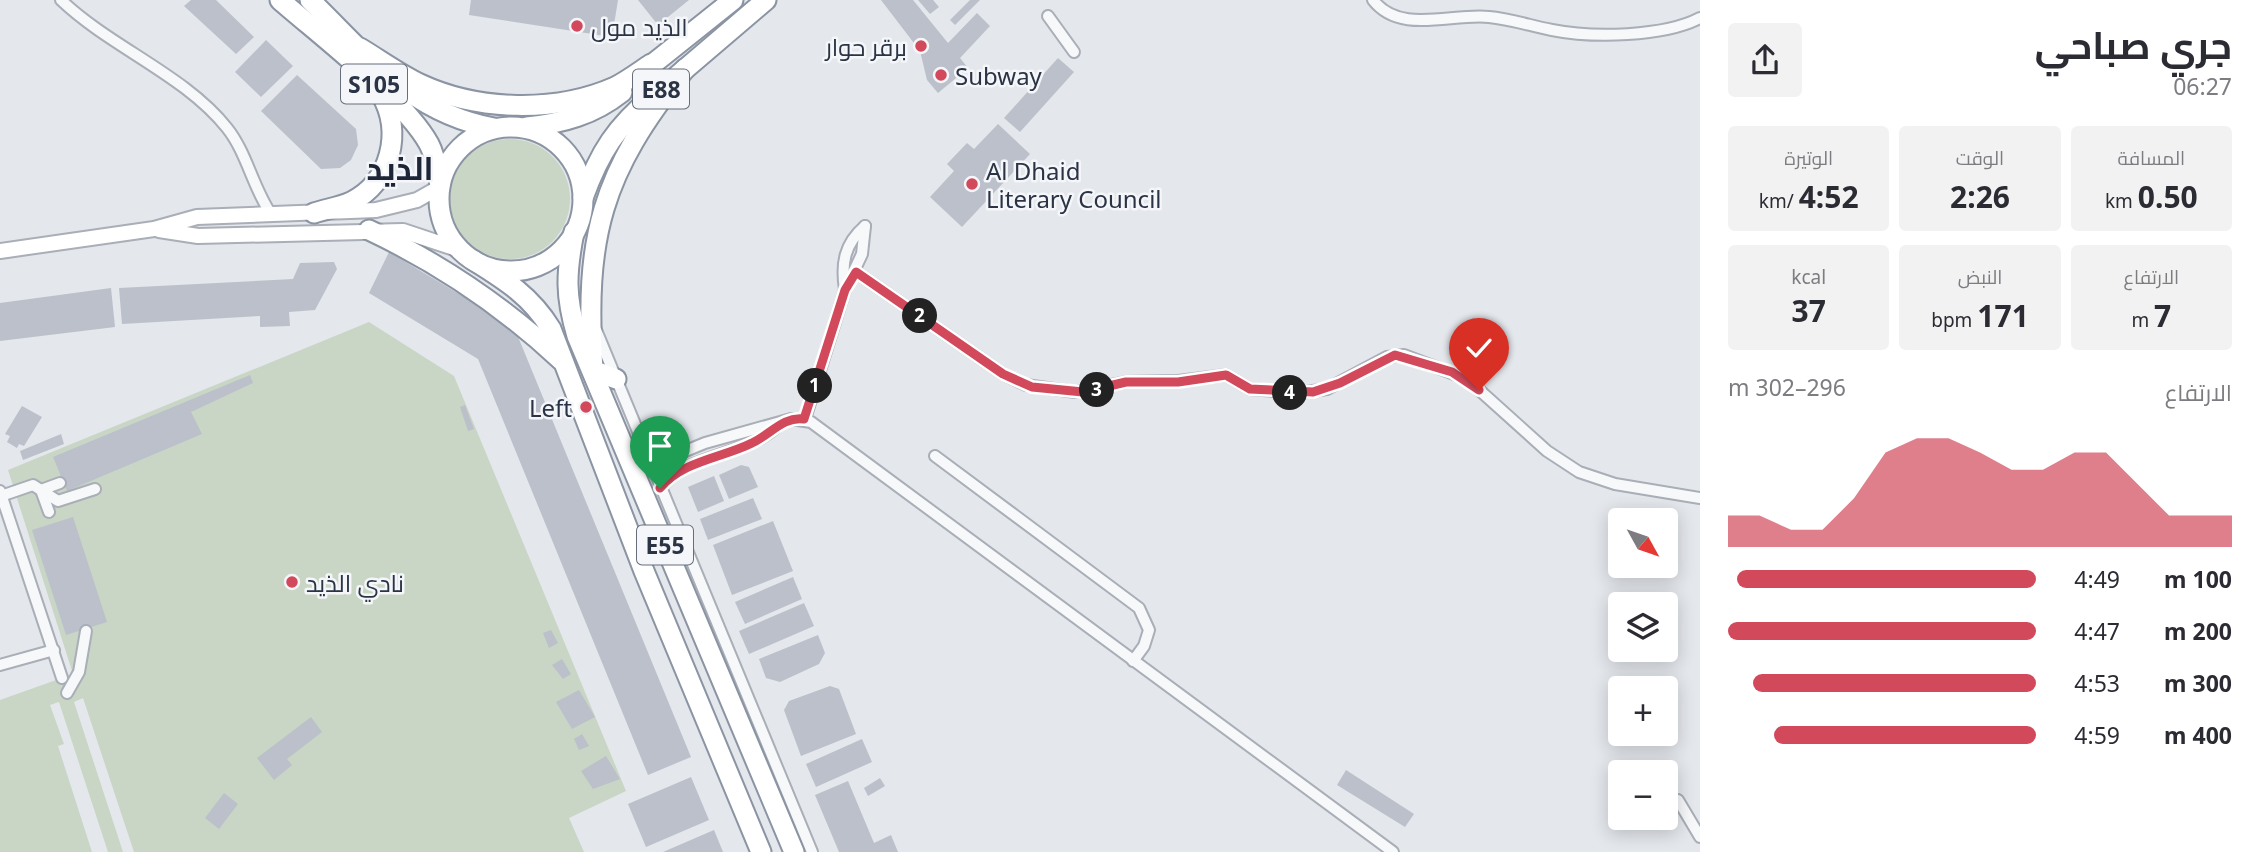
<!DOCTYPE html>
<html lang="ar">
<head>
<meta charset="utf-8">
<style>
	:root { --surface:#fff; --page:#f2f2f3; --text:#2b2b33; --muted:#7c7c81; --accent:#d1495b }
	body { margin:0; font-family:"Noto Sans",Cairo,sans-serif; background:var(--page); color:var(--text); direction:rtl; height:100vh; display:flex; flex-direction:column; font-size:26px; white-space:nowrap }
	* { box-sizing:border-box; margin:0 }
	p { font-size:23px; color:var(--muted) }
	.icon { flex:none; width:38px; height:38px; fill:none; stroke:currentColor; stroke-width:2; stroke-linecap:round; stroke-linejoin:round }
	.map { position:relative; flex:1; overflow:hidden; direction:ltr }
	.sheet { display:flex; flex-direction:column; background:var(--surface); width:560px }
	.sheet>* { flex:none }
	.needle { width:46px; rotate:130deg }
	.controls { position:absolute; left:1608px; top:508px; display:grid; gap:14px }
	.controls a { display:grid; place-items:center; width:70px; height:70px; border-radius:7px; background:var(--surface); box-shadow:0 4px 18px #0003; font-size:35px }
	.pin { position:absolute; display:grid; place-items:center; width:60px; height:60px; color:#fff; margin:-72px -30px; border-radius:50% 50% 50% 0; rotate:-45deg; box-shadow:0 0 7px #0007 }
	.pin .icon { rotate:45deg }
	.km { position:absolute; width:35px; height:35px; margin:-18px; border-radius:50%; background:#222; color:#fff; font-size:19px; line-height:35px; text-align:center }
	.round { display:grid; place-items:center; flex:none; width:74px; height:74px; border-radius:7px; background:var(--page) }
	.overview { display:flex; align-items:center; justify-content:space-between; height:119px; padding:0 28px }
	h1 { font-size:38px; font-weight:700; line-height:52px }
	.metrics { display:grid; grid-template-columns:repeat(3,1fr); gap:10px; height:119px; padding:7px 28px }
	.metrics div { display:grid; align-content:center; border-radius:7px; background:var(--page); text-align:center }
	.metrics b { font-size:30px; font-weight:700 }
	.metrics small { font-size:19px; font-weight:400 }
	.metrics p { font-size:19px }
	.chart { height:196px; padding:14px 28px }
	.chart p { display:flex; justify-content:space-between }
	.chart svg { width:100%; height:126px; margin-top:7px; fill:var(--accent); opacity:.7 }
	ul { padding:0 28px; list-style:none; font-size:23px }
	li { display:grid; grid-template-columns:112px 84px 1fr; align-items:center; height:52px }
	li i { height:18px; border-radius:9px; background:var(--accent) }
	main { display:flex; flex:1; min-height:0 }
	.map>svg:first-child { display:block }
	.green { fill:#c9d6c5 }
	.building { fill:#bbc0ca }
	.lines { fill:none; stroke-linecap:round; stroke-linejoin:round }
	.street-casing { stroke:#a9aeb7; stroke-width:14 }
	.secondary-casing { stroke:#a9aeb7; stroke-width:18 }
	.highway-casing { stroke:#8b94a3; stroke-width:23 }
	.street { stroke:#f7f8fa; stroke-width:10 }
	.secondary { stroke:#fff; stroke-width:14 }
	.highway { stroke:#fff; stroke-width:19 }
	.route-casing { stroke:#fff; stroke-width:14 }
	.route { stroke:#d1495b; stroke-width:9 }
	.poi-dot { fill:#d1495b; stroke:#f4f6f9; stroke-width:2.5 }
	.labels { text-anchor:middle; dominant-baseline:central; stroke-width:5; stroke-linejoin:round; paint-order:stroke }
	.shield { fill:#f4f6f9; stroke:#676e7b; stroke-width:2 }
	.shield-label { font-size:23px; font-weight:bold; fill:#2b3445 }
	.poi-label { font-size:24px; fill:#2b3445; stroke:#f4f6f9; text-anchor:start }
	.district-label { font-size:32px; font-weight:bold; fill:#1d2536; stroke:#f4f6f9 }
</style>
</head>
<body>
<main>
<section class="sheet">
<div class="overview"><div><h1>جري صباحي</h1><p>06:27</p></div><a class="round"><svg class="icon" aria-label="share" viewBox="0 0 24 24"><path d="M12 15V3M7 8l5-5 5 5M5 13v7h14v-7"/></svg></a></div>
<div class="metrics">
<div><p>المسافة</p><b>0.50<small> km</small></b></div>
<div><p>الوقت</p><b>2:26</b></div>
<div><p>الوتيرة</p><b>4:52<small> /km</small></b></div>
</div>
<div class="metrics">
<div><p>الارتفاع</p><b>7<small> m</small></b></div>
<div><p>النبض</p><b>171<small> bpm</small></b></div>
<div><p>kcal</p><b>37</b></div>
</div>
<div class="chart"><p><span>الارتفاع</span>296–302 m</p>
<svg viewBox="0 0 160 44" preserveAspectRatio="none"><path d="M0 44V33L10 33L20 38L30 38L40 27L50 11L60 6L70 6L80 11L90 17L100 17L110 11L120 11L130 22L140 33L150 33L160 33V44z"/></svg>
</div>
<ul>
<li><b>100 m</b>4:49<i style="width:97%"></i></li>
<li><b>200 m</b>4:47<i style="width:100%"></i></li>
<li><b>300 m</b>4:53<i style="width:92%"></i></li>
<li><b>400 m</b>4:59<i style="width:85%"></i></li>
</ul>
</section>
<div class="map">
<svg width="1700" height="852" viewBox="0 0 1700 852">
	<rect width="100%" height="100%" fill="#e4e7ec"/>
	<!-- green -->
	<g class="green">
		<circle cx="510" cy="199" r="60"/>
		<path d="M369 322 454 376 626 791 569 818 584 852H134L83 698 74 702 123 852H108L59 702 50 705 64 744 58 746 92 852H0V700L73 674 8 470Z"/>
	</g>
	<!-- building -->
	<g class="building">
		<path d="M191 0H216L254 37 236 54 184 6Z"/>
		<path d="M471 0H618L612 37 469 15Z"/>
		<path d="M638 0H689L658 25Z"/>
		<path d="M881 0H913L948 43 977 13 990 26 960 58 968 68 938 93 927 80 920 51Z"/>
		<path d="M918 0H933L939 7 930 14Z"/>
		<path d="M970 0H980L955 25 950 20Z"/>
		<path d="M266 40 293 66 261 97 235 72Z"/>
		<path d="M1058 58 1074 72 1020 132 1004 118Z"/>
		<path d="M297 75 356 129 358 145 351 160 340 168 321 169 261 111Z"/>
		<path d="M998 124 1030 154 962 227 930 197 954 171 947 164 967 143 974 149Z"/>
		<path d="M389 252 514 327 691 757 648 775 478 359 369 293Z"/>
		<path d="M334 262 337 269 315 310 289 312 290 326 260 327V316L122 324 119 288 293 279 300 263Z"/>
		<path d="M111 288 115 327 0 341V303Z"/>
		<path d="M250 375 253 383 191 412 202 434 67 491 53 457Z"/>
		<path d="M465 405 474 429 468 431 460 407Z"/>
		<path d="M22 406 42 417 24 446 19 444 17 448 7 442 10 436 5 434Z"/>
		<path d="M61 434 64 444 23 460 20 451Z"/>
		<path d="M741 465 749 467 758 487 729 499 719 475Z"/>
		<path d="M714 476 724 501 698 512 688 487Z"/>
		<path d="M753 498 762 519 708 540 700 519Z"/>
		<path d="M73 517 107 622 66 635 32 530Z"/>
		<path d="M773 521 793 571 732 595 713 545Z"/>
		<path d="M793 577 802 599 745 624 735 602Z"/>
		<path d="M804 603 814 626 749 654 739 631Z"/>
		<path d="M551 630 558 643 549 648 543 633Z"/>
		<path d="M818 635 825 653 819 664 780 682 766 678 759 659Z"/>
		<path d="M562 659 571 674 563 679 552 665Z"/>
		<path d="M830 686 839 689 856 734 801 756 784 710 789 701Z"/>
		<path d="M579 690 595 717 572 729 556 702Z"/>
		<path d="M311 717 322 732 287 759 292 765 274 780 257 758Z"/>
		<path d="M582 734 589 746 579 750 574 739Z"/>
		<path d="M862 739 872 762 816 787 806 764Z"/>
		<path d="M606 756 620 779 593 789 581 771Z"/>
		<path d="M1346 770 1414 814 1405 827 1337 785Z"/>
		<path d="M691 777 709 820 646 847 628 804Z"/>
		<path d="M880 778 885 786 868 796 864 788Z"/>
		<path d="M848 781 874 843 891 835 898 852H839L815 795Z"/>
		<path d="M224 793 238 804 219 829 205 818Z"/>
		<path d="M714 830 723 852H663Z"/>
	</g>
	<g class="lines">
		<defs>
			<g id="street">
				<path d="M61 0C110 47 185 75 227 128 247 153 253 188 271 214"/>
				<path d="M1373 0C1400 35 1451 13 1489 17 1511 19 1531 26 1552 30 1592 38 1664 37 1700 18"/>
				<path d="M1048 16 1074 52"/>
				<path d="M856 272 1003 374 1026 385 1075 392 1126 382 1178 381 1226 375 1250 389 1299 393 1327 389 1387 357 1404 355 1467 379 1547 451 1579 472 1615 484 1700 498"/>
				<path d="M845 290C841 264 844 244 865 226"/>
				<path d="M596 330 812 852"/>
				<path d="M805 419 845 290 862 254 865 226"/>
				<path d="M935 456 1139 608 1149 630 1144 646 1133 661"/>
				<path d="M648 457H671L705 443 791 419 811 422 1393 852"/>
				<path d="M660 488C688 453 745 457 779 425"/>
				<path d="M0 491 62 678"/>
				<path d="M1 496 33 485 58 501 95 489"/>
				<path d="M49 512 41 490 60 483"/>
				<path d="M0 665 54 650"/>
				<path d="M67 693 79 672 86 631"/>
				<path d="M1678 800 1700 837"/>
			</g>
			<g id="secondary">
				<path d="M159 230 198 236 403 231 460 250"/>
				<path d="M0 251 154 229 197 217 376 210 417 200 440 187"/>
			</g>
			<g id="highway">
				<path d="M280 0C320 35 405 100 429 144 436 157 437 171 440 185"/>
				<path d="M310 0C368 56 410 113 494 128"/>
				<path d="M360 48C380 60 399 74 420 84 478 111 556 113 615 87 627 81 639 72 651 64"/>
				<path d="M644 71 733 0"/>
				<path d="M677 76 766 0"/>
				<path d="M527 127C563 123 593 115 622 92"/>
				<circle cx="511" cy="199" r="72"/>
				<path d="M583 198C600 151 616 127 654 95"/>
				<path d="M314 213C326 209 340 207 351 202 391 182 403 132 381 94"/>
				<path d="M369 230C441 264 503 306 561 360"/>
				<path d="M574 232C566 273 565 296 577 336L794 852"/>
				<path d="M473 260C505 280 531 296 551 329L644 571 761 852"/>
				<path d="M616 379 593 370C584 237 601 173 685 69"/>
			</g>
		</defs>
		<!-- street casing -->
		<use href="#street" class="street-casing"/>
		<!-- secondary casing -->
		<use href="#secondary" class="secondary-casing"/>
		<!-- highway casing -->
		<use href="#highway" class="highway-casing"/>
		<!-- street -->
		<use href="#street" class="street"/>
		<!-- secondary -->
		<use href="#secondary" class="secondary"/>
		<!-- highway -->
		<use href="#highway" class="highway"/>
	</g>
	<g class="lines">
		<defs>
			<path id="route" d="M660 488C682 461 722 458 752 443 770 435 783 416 804 419L845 290 856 272 1003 374 1032 387 1083 392 1126 382H1178L1226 375 1250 389 1313 392 1340 383 1395 355 1452 372 1479 390"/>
		</defs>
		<!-- route casing -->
		<use href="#route" class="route-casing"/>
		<!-- route -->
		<use href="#route" class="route"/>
	</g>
	<!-- markers -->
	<g class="poi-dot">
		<circle cx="577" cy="26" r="7"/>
		<circle cx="921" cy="46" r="7"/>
		<circle cx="941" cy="75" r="7"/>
		<circle cx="972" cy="184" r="7"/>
		<circle cx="586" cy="407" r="7"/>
		<circle cx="292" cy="582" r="7"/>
	</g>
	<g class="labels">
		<!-- shield labels -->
		<g class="shield">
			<rect x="341" y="64.5" width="66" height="39" rx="5"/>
			<rect x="633" y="69.5" width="56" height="39" rx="5"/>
			<rect x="637" y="525.5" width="56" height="39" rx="5"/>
		</g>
		<g class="shield-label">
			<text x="374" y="84">S105</text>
			<text x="661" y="89">E88</text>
			<text x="665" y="545">E55</text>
		</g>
		<!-- poi labels -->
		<g class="poi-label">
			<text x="591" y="26">الذيد مول</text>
			<text x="907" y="46" text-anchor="end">برقر حوار</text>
			<text x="955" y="75">Subway</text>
			<text x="986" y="170">Al Dhaid<tspan x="986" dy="28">Literary Council</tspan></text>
			<text x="572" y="407" text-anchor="end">Left</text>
			<text x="306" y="582">نادي الذيد</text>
		</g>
		<!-- district labels -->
		<g class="district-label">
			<text x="400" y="167">الذيد</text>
		</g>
	</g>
</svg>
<div class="controls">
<a><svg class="needle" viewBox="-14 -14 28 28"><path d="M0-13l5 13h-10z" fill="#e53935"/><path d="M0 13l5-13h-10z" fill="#7c7c81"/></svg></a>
<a><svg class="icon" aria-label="layers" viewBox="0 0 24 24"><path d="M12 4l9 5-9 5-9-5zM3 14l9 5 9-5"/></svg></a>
<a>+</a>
<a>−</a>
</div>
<div class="pin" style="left:660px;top:488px;background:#1e9e55"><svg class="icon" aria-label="arrive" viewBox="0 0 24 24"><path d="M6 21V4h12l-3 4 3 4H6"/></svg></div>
<div class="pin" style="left:1479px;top:390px;background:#d93025"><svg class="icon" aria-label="check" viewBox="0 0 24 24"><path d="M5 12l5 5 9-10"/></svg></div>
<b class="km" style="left:815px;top:386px">1</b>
<b class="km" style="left:920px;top:316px">2</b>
<b class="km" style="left:1097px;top:390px">3</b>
<b class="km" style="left:1290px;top:393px">4</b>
</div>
</main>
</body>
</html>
